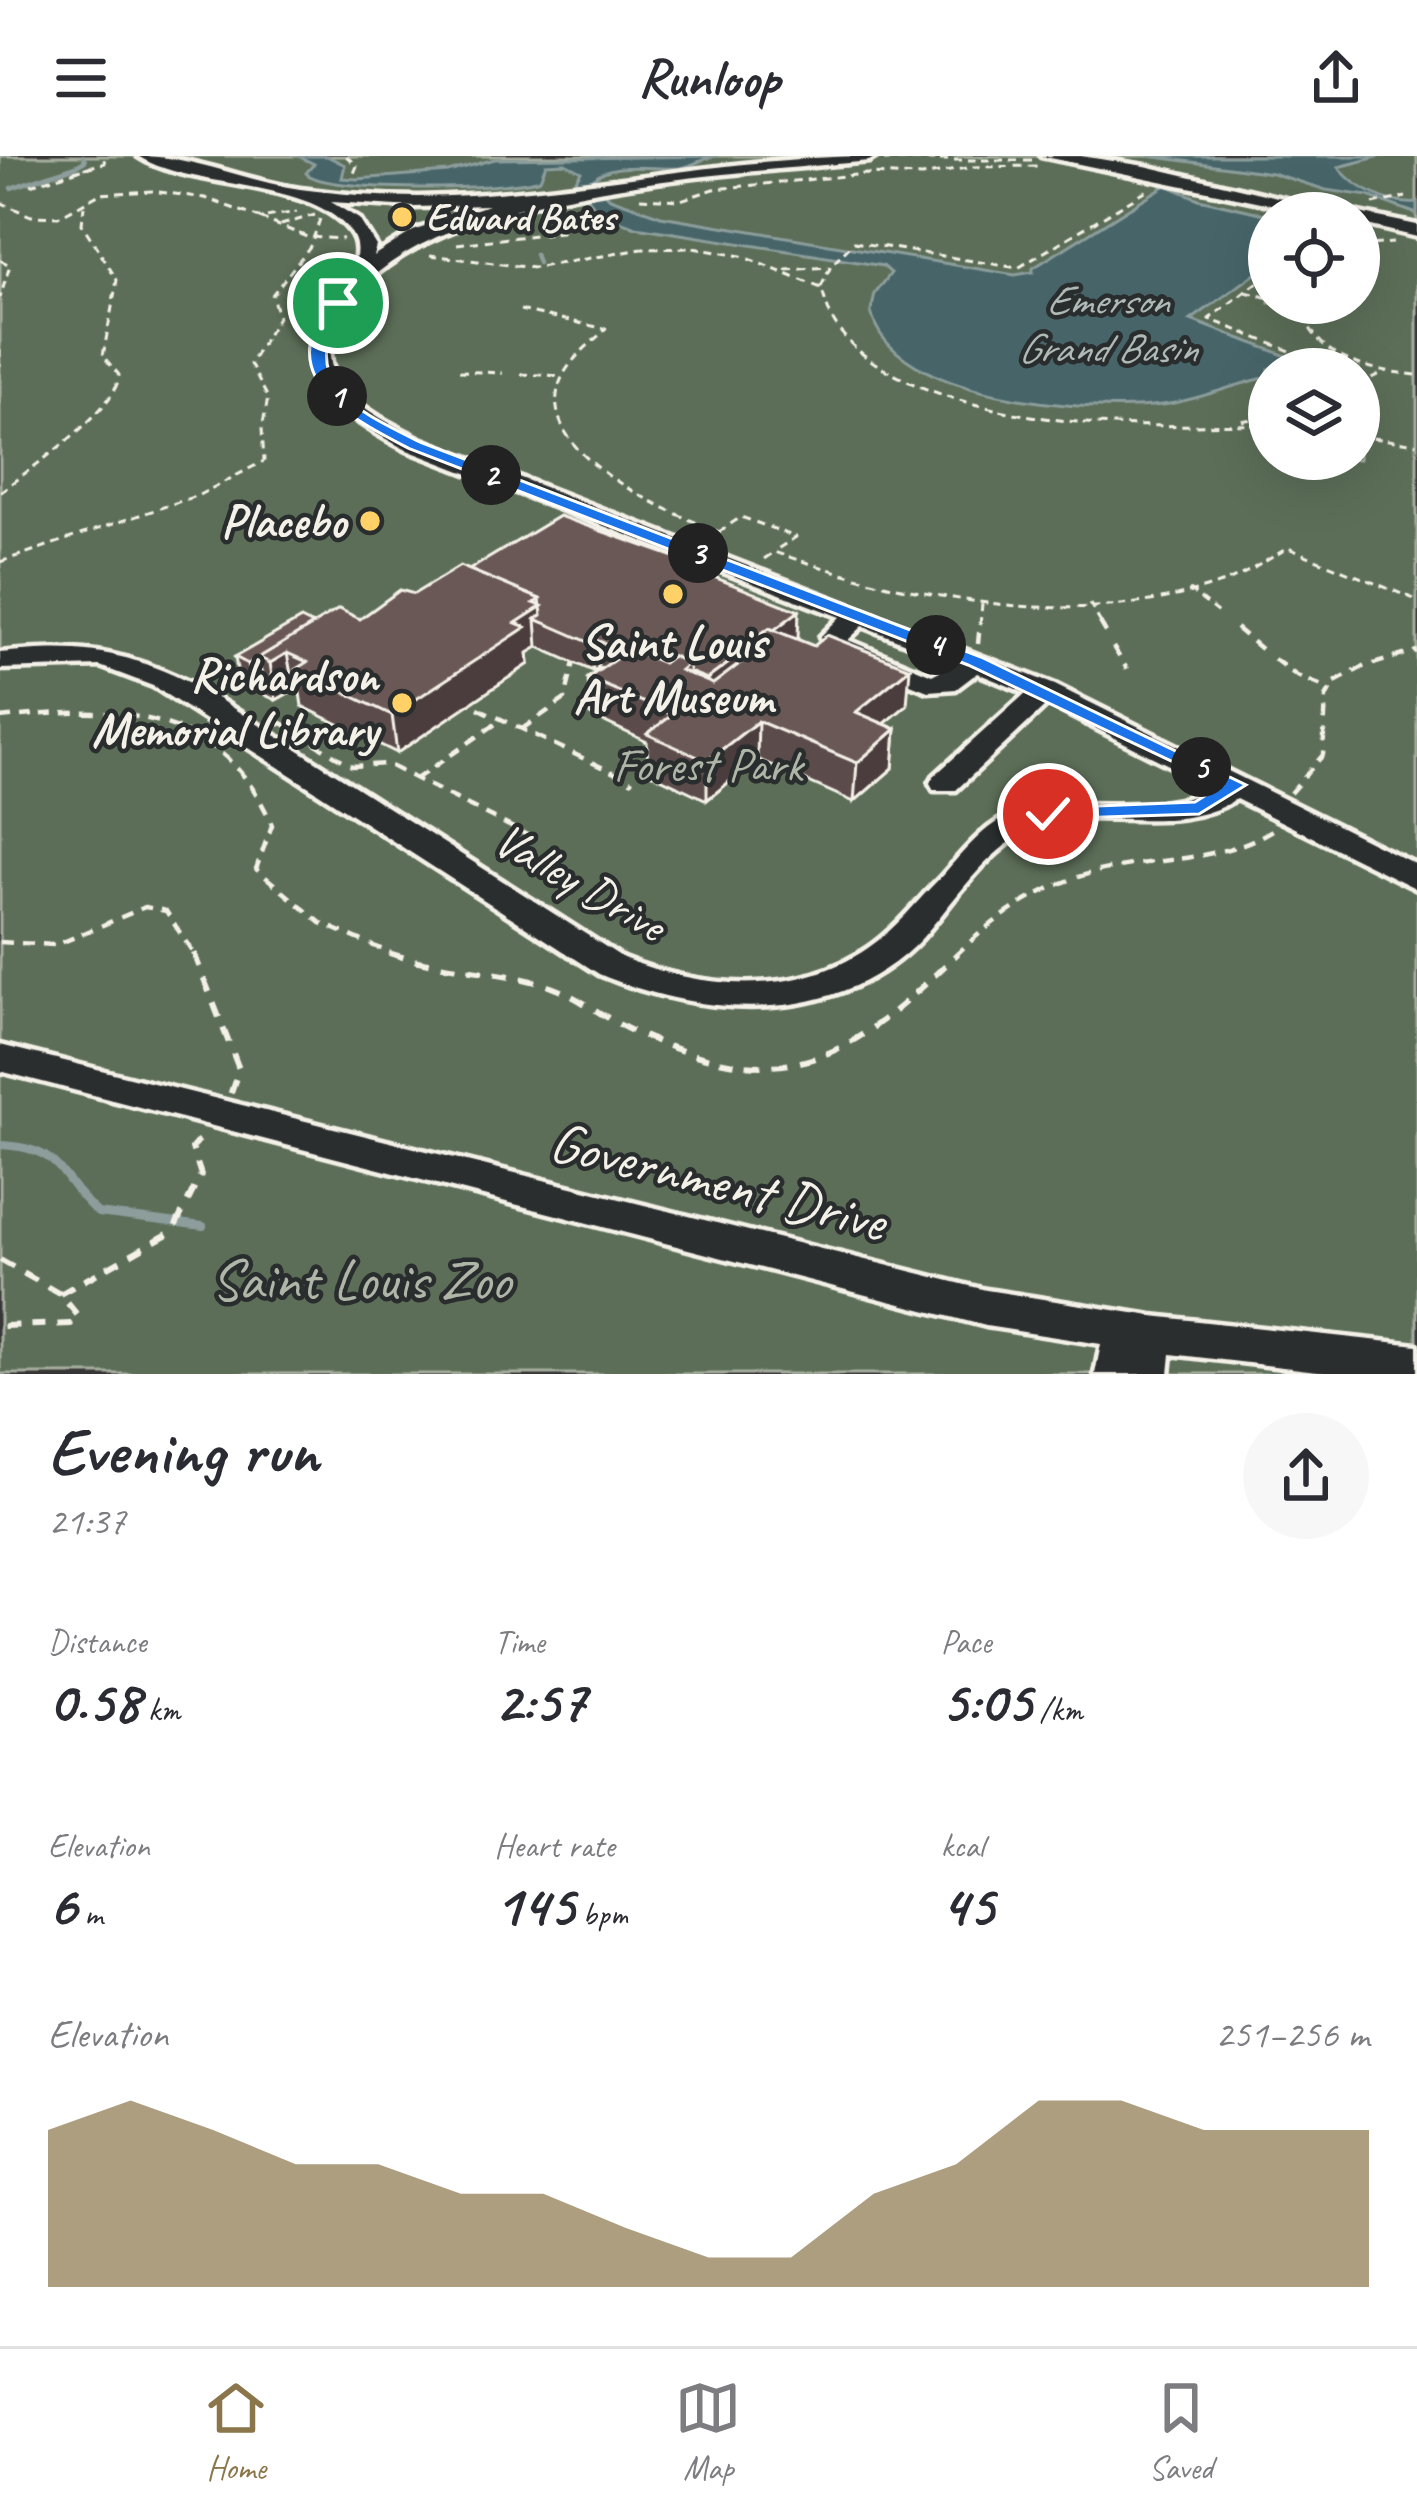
<!DOCTYPE html>
<html lang="en">
<head>
<meta charset="utf-8">
<style>
	:root { --surface:#fff; --page:#f7f7f7; --text:#2b2b33; --muted:#7c7c81; --line:#e1e1e2; --accent:#8a764a }
	body { margin:0; font-family:Caveat,sans-serif; background:var(--page); color:var(--text); height:100vh; display:flex; flex-direction:column; font-size:45px; white-space:nowrap }
	* { box-sizing:border-box; margin:0 }
	p { font-size:39px; color:var(--muted) }
	.icon { flex:none; width:66px; height:66px; fill:none; stroke:currentColor; stroke-width:2; stroke-linecap:round; stroke-linejoin:round }
	.map { position:relative; height:1218px; overflow:hidden }
	.sheet { display:flex; flex-direction:column; background:var(--surface); flex:1 }
	.sheet>* { flex:none }
	.tools { position:absolute; left:1248px; top:36px; display:grid; gap:24px }
	.tools a { display:grid; place-items:center; width:132px; height:132px; border-radius:50%; background:var(--surface); box-shadow:0 12px 48px #0002; font-size:60px }
	.pin { position:absolute; display:grid; place-items:center; width:102px; height:102px; color:#fff; margin:-51px; border:6px solid #fff; border-radius:50%; box-shadow:0 3px 12px #0007 }
	.km { position:absolute; width:60px; height:60px; margin:-30px; border-radius:50%; background:#222; color:#fff; font-size:33px; line-height:60px; text-align:center }
	.round { display:grid; place-items:center; flex:none; width:126px; height:126px; border-radius:63px; background:var(--page) }
	.head { display:flex; align-items:center; justify-content:space-between; height:204px; padding:0 48px }
	h1 { font-size:66px; font-weight:700; line-height:90px }
	.figures { display:grid; grid-template-columns:repeat(3,1fr); gap:18px; height:204px; padding:12px 48px }
	.figures div { display:grid; align-content:center }
	.figures b { font-size:60px; font-weight:700 }
	.figures small { font-size:33px; font-weight:400 }
	.figures p { font-size:33px }
	.chart { height:336px; padding:24px 48px }
	.chart p { display:flex; justify-content:space-between }
	.chart svg { width:100%; height:216px; margin-top:12px; fill:var(--accent); opacity:.7 }
	header { display:flex; justify-content:space-between; align-items:center; height:156px; padding:0 48px; background:var(--surface); font-size:54px; font-weight:700 }
	.tabs { display:flex; justify-content:space-around; align-items:center; height:168px; border-top:3px solid var(--line); background:var(--surface); font-size:33px; color:var(--muted) }
	.tabs a { display:grid; justify-items:center; gap:6px }
	.tabs .active { color:var(--accent) }
	.map>svg:first-child { display:block }
	.green { fill:#5b6e58; stroke:#a8b0a0; stroke-width:3; fill-rule:evenodd }
	.water { fill:#476569; stroke:#8c9d9c; stroke-width:3 }
	.lines { fill:none; stroke-linecap:round; stroke-linejoin:round }
	.stream-far1 { stroke:#8c9d9c; stroke-width:4.5 }
	.stream { stroke:#8c9d9c; stroke-width:8 }
	.minor-casing { stroke:#f4f1e8; stroke-width:9 }
	.path-far2 { stroke:#f4f1e8; stroke-width:3; stroke-dasharray:8 6; stroke-linecap:butt }
	.path-far1 { stroke:#f4f1e8; stroke-width:4.5; stroke-dasharray:12 9; stroke-linecap:butt }
	.path { stroke:#f4f1e8; stroke-width:6; stroke-dasharray:15 12; stroke-linecap:butt }
	.minor { fill:#2a2d2e; fill-rule:evenodd }
	.wall { fill:#5c4c4b; stroke:#f4f1e8; stroke-width:3 }
	.shaded-wall { fill:#4b3e3d; stroke:#f4f1e8; stroke-width:3 }
	.building { fill:#6b5857; stroke:#f4f1e8; stroke-width:3 }
	.route { fill:#1a73e8; stroke:#fff; stroke-width:3 }
	.poi-dot { fill:#ffd166; stroke:#2a2d2e; stroke-width:4.5 }
	.labels { text-anchor:middle; dominant-baseline:central; stroke-width:9; stroke-linejoin:round; paint-order:stroke }
	.far-poi-label { font-size:39px; font-weight:bold; fill:#f4f1e8; stroke:#2a2d2e; text-anchor:start }
	.far-water-label { font-size:42px; font-style:italic; fill:#afb9b5; stroke:#2a2d2e }
	.poi-label { font-size:48px; font-weight:bold; fill:#f4f1e8; stroke:#2a2d2e; text-anchor:end }
	.park-label { font-size:48px; fill:#afb6a7; stroke:#2a2d2e }
	.street-label { font-size:48px; fill:#f4f1e8; stroke:#2a2d2e }
	.near-street-label { font-size:57px; fill:#f4f1e8; stroke:#2a2d2e }
	.near-park-label { font-size:57px; fill:#afb6a7; stroke:#2a2d2e }
</style>
</head>
<body>
<header><svg class="icon" aria-label="menu" viewBox="0 0 24 24"><path d="M4 6h16M4 12h16M4 18h16"/></svg>Runloop<svg class="icon" aria-label="share" viewBox="0 0 24 24"><path d="M12 15V3M7 8l5-5 5 5M5 13v7h14v-7"/></svg></header>
<div class="map">
<svg width="1417" height="1218" viewBox="0 0 1417 1218">
	<rect width="100%" height="100%" fill="#373636"/>
	<filter id="ink" filterUnits="userSpaceOnUse"><feTurbulence type="fractalNoise" baseFrequency=".00833" numOctaves="2"/><feDisplacementMap in="SourceGraphic" scale="24" xChannelSelector="R" yChannelSelector="G"/><feConvolveMatrix kernelMatrix="1 2 1 2 8 2 1 2 1" color-interpolation-filters="sRGB"/></filter>
	<g filter="url(#ink)">
		<!-- green -->
		<path class="green" d="M0 0H1417V1218H0ZM1269 57H1359V147H1269ZM1269 213H1359V303H1269Z"/>
		<!-- water -->
		<g class="water">
			<path d="M298 0H327L345 9 342 22 357 23 448 16 495 3 718 0C703 1 694 10 679 12 653 14 610 4 592 24L610 42 661 60 1015 119 1033 116V112L1166 29 1199 43 1269 59V108L1191 164 1321 213H1269V221C1233 228 1200 244 1162 249 1091 258 891 244 871 156L875 138 891 117 883 110 636 71 600 58 575 25 581 15 565 7 546 8 540 23C508 34 324 38 306 17L314 8Z"/>
			<path d="M1148 0H1381L1339 11C1354 33 1390 49 1417 47V58L1368 40 1326 34 1272 17Z"/>
		</g>
		<g class="lines">
			<!-- stream-far1 -->
			<g class="stream-far1">
				<path d="M11 32 76 10 85 5 83 0"/>
				<path d="M535 98 538 107"/>
			</g>
			<!-- stream -->
			<path class="stream" d="M0 989C66 992 56 1021 98 1057L203 1070"/>
			<defs>
				<g id="minor">
					<path d="M138 0C194 0 245 25 300 33 338 38 380 41 419 41 573 39 723 0 877 0L869 5C733 19 399 28 336 169 309 231 377 261 423 284L1055 529 1417 709V733L1236 643C1172 684 1096 645 1031 674 987 693 953 747 922 782 838 872 703 862 599 818L153 530 100 510 0 513V497C84 488 127 495 203 533L623 802C700 833 796 842 868 792 895 774 917 745 940 722 962 698 984 668 1015 657 1077 636 1160 664 1212 631L1048 548 956 634H934L930 627 934 620 1026 537 977 517 956 533 928 535 826 495 820 481 840 461 407 294C200 190 396 132 349 74 308 22 189 34 138 0ZM331 46 414 51 488 49 413 75 373 100 376 90 359 63ZM863 470 955 507 932 519 848 484Z"/>
					<path d="M1041 0H1081L1145 10 1345 57H1312Z"/>
					<path d="M1357 57H1359L1417 69V81L1359 67Z"/>
					<path d="M0 889 986 1134 1152 1160 1417 1189V1218H1343L1171 1198 1169 1218H1095L1101 1188 986 1170 0 915Z"/>
				</g>
			</defs>
			<!-- minor casing -->
			<use href="#minor" class="minor-casing"/>
			<!-- path-far2 -->
			<g class="path-far2">
				<path d="M346 0 357 10 352 22"/>
				<path d="M884 4H1035"/>
				<path d="M74 15 105 7 103 1"/>
				<path d="M31 29 95 9"/>
				<path d="M640 42 681 44 714 33 865 18 922 20 972 11 1038 10"/>
				<path d="M0 46 31 60 58 61 100 38 152 35 205 42 260 62 297 56"/>
				<path d="M1373 48 1406 41"/>
				<path d="M260 62 307 81 343 83"/>
				<path d="M281 69 315 59"/>
				<path d="M457 88 561 76 566 72 564 52"/>
				<path d="M1359 90 1393 87"/>
				<path d="M430 99 534 112 642 93 693 92 741 100 821 132C825 143 828 156 834 166 879 242 1032 264 1112 269 1164 272 1217 266 1269 270"/>
				<path d="M0 104 10 109 0 142"/>
				<path d="M786 114 829 111"/>
				<path d="M1269 118 1209 163 1336 213"/>
				<path d="M821 131 831 110 854 86 1018 112 1147 34"/>
				<path d="M1246 136 1269 142"/>
				<path d="M1299 147C1316 205 1363 213 1417 219"/>
				<path d="M520 154 606 173C587 191 560 210 557 239 549 306 670 356 719 376L708 382"/>
				<path d="M0 193V210"/>
				<path d="M459 215 503 217"/>
				<path d="M521 218 563 220"/>
				<path d="M1359 228 1386 215"/>
				<path d="M1242 265 1269 259"/>
				<path d="M1359 280 1417 288"/>
				<path d="M0 336C29 313 117 255 119 219L103 200 117 124 82 68 84 50"/>
				<path d="M719 376 741 361 796 381 776 394"/>
				<path d="M764 403 774 396C917 444 1086 479 1232 423 1251 415 1270 402 1288 392L1417 444"/>
				<path d="M0 406 199 339 264 305 262 273 268 242 250 208 278 161 272 139 311 89 320 63"/>
				<path d="M1189 434 1222 460"/>
				<path d="M1090 448 1102 469"/>
				<path d="M980 469 982 448"/>
			</g>
			<!-- path-far1 -->
			<g class="path-far1">
				<path d="M1100 466 1107 478"/>
				<path d="M1236 472 1261 493"/>
				<path d="M978 488 980 466"/>
				<path d="M1113 491 1127 513"/>
				<path d="M1274 503 1297 520 1327 532"/>
				<path d="M478 552 633 626"/>
				<path d="M0 562C113 550 222 549 272 669L256 713 321 767 397 800"/>
				<path d="M278 569 282 567 352 610 387 608 533 682"/>
				<path d="M522 573 565 543 574 506"/>
				<path d="M416 623 500 565"/>
				<path d="M1290 637 1323 599 1326 541 1335 526 1363 511 1417 495"/>
				<path d="M0 786 56 789 145 751 166 755 195 800"/>
				<path d="M955 800C1001 755 1054 722 1118 711 1172 702 1224 703 1272 674"/>
			</g>
			<!-- path -->
			<g class="path">
				<path d="M194 797 239 913 230 939"/>
				<path d="M389 797C443 815 502 813 551 831 580 841 604 862 632 875 788 945 846 906 958 797"/>
				<path d="M0 1104 60 1138 79 1161 71 1168 0 1170"/>
				<path d="M60 1138 173 1075 201 1019 192 992 205 977"/>
			</g>
			<!-- minor -->
			<use href="#minor" class="minor"/>
		</g>
		<!-- wall -->
		<path class="wall" d="M469 414 717 422 797 483 907 549 884 568 896 573 893 612 854 646 757 603 707 644 648 616 647 586 590 559 588 522 601 513 598 512 593 515 538 491 528 497 529 508 397 597 302 550 300 537 294 534 276 544 265 539 262 520 251 526 238 520 235 501 313 469 360 463Z"/>
		<!-- shaded-wall -->
		<g class="shaded-wall">
			<path d="M540 443 543 466 536 463 538 491 528 497 529 508 397 597 392 559 516 467Z"/>
			<path d="M799 455 798 482 762 510V491L754 488Z"/>
			<path d="M596 484 598 512 593 515 591 487Z"/>
			<path d="M616 484 617 513 610 517 609 489Z"/>
			<path d="M749 492V520L707 552V523Z"/>
			<path d="M287 497 294 534 276 544 270 507Z"/>
			<path d="M258 502 262 520 251 526 248 508Z"/>
			<path d="M910 512 907 549 853 594 856 556Z"/>
			<path d="M758 565 757 603 707 644V605Z"/>
			<path d="M896 573 893 612 854 646 857 607Z"/>
		</g>
		<!-- building -->
		<g class="building">
			<path d="M559 360 717 416 711 420 799 455 774 474 769 472 750 486 749 492 707 523 689 516V507L672 500 665 505 616 484 609 489 596 484 591 487 536 463 542 459 540 443 469 414Z"/>
			<path d="M460 410 540 443 534 447 542 450 516 467 526 471 392 559 296 513 307 506 287 497 270 507 258 501 339 453 360 463 400 434 414 438Z"/>
			<path d="M301 463 313 469 248 508 235 501Z"/>
			<path d="M769 472 814 490 827 479 910 512 856 556 896 573 857 607 758 565 707 605 647 578 672 559 588 522 630 493 663 507 672 500 689 507 680 514 713 528 762 491 750 486Z"/>
		</g>
	</g>
	<!-- route -->
	<path class="route" d="M334 144 345 147C295 227 355 254 420 286L981 501 1246 629 1199 658 1041 663 1038 658 1048 652 1195 646 1222 629 968 509 410 293C370 272 292 236 313 177 316 166 327 154 334 144Z"/>
	<!-- markers -->
	<g class="poi-dot">
		<circle cx="402" cy="61" r="12"/>
		<circle cx="370" cy="365" r="12"/>
		<circle cx="673" cy="438" r="12"/>
		<circle cx="402" cy="547" r="12"/>
	</g>
	<g class="labels">
		<!-- far-poi labels -->
		<g class="far-poi-label">
			<text x="426" y="61">Edward Bates</text>
		</g>
		<!-- far-water labels -->
		<g class="far-water-label">
			<text x="1107" y="144">Emerson<tspan x="1107" dy="48">Grand Basin</tspan></text>
		</g>
		<!-- poi labels -->
		<g class="poi-label">
			<text x="346" y="365">Placebo</text>
			<text x="673" y="486" text-anchor="middle">Saint Louis<tspan x="673" dy="55">Art Museum</tspan></text>
			<text x="378" y="519">Richardson<tspan x="378" dy="55">Memorial Library</tspan></text>
		</g>
		<!-- park labels -->
		<g class="park-label">
			<text x="708" y="609">Forest Park</text>
		</g>
		<!-- street labels -->
		<g class="street-label">
			<text transform="translate(580 726) rotate(30)">Valley Drive</text>
		</g>
		<!-- near-street labels -->
		<g class="near-street-label">
			<text transform="translate(718 1025) rotate(14)">Government Drive</text>
		</g>
		<!-- near-park labels -->
		<g class="near-park-label">
			<text x="361" y="1124">Saint Louis Zoo</text>
		</g>
	</g>
</svg>
<div class="tools">
<a><svg class="icon" aria-label="locate" viewBox="0 0 24 24"><circle cx="12" cy="12" r="6"/><path d="M12 2v4M12 18v4M2 12h4M18 12h4"/></svg></a>
<a><svg class="icon" aria-label="layers" viewBox="0 0 24 24"><path d="M12 4l9 5-9 5-9-5zM3 14l9 5 9-5"/></svg></a>
</div>
<div class="pin" style="left:338px;top:147px;background:#1e9e55"><svg class="icon" aria-label="arrive" viewBox="0 0 24 24"><path d="M6 21V4h12l-3 4 3 4H6"/></svg></div>
<div class="pin" style="left:1048px;top:658px;background:#d93025"><svg class="icon" aria-label="check" viewBox="0 0 24 24"><path d="M5 12l5 5 9-10"/></svg></div>
<b class="km" style="left:337px;top:240px">1</b>
<b class="km" style="left:491px;top:319px">2</b>
<b class="km" style="left:698px;top:397px">3</b>
<b class="km" style="left:936px;top:489px">4</b>
<b class="km" style="left:1201px;top:611px">5</b>
</div>
<section class="sheet">
<div class="head"><div><h1>Evening run</h1><p>21:37</p></div><a class="round"><svg class="icon" aria-label="share" viewBox="0 0 24 24"><path d="M12 15V3M7 8l5-5 5 5M5 13v7h14v-7"/></svg></a></div>
<div class="figures">
<div><p>Distance</p><b>0.58<small> km</small></b></div>
<div><p>Time</p><b>2:57</b></div>
<div><p>Pace</p><b>5:05<small> /km</small></b></div>
</div>
<div class="figures">
<div><p>Elevation</p><b>6<small> m</small></b></div>
<div><p>Heart rate</p><b>145<small> bpm</small></b></div>
<div><p>kcal</p><b>45</b></div>
</div>
<div class="chart"><p><span>Elevation</span>251–256 m</p>
<svg viewBox="0 0 160 44" preserveAspectRatio="none"><path d="M0 44V12L10 6L20 12L30 19L40 19L50 25L60 25L70 32L80 38L90 38L100 25L110 19L120 6L130 6L140 12L150 12L160 12V44z"/></svg>
</div>
</section>
<nav class="tabs">
<a class="active"><svg class="icon" aria-label="home" viewBox="0 0 24 24"><path d="M3 11l9-7 9 7M6 9v11h12V9"/></svg>Home</a>
<a><svg class="icon" aria-label="map" viewBox="0 0 24 24"><path d="M3 6l6-2 6 2 6-2v14l-6 2-6-2-6 2zM9 4v14M15 6v14"/></svg>Map</a>
<a><svg class="icon" aria-label="saved" viewBox="0 0 24 24"><path d="M7 4h10v16l-5-4-5 4z"/></svg>Saved</a>
</nav>
</body>
</html>
